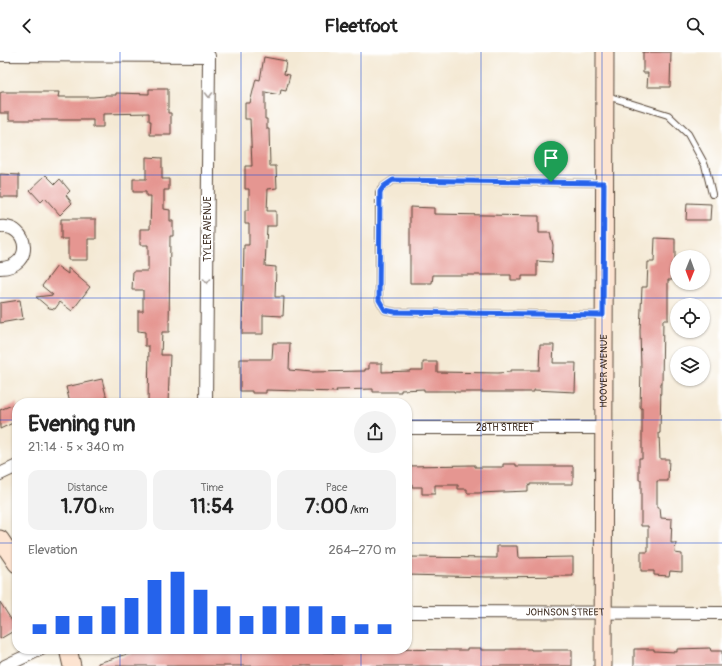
<!DOCTYPE html>
<html lang="en">
<head>
<meta charset="utf-8">
<style>
	:root { --surface:#fff; --page:#f2f2f2; --text:#222; --muted:#767676; --accent:#2563eb }
	body { margin:0; font-family:Pangolin,sans-serif; background:var(--page); color:var(--text); height:100vh; display:flex; flex-direction:column; font-size:15px; white-space:nowrap }
	* { box-sizing:border-box; margin:0 }
	p { font-size:13px; color:var(--muted) }
	.icon { flex:none; width:22px; height:22px; fill:none; stroke:currentColor; stroke-width:2; stroke-linecap:round; stroke-linejoin:round }
	.map { position:relative; flex:1; overflow:hidden }
	.panel { position:absolute; left:12px; top:346px; width:400px; height:256px; display:flex; flex-direction:column; background:var(--surface); border-radius:16px; box-shadow:0 1px 3px #0004 }
	.panel>* { flex:none }
	.needle { width:26px; rotate:181deg }
	.controls { position:absolute; left:670px; top:198px; display:grid; gap:8px }
	.controls a { display:grid; place-items:center; width:40px; height:40px; border-radius:50%; background:var(--surface); box-shadow:0 1px 3px #0004; font-size:20px }
	.pin { position:absolute; display:grid; place-items:center; width:34px; height:34px; color:#fff; margin:-41px -17px; border-radius:50% 50% 50% 0; rotate:-45deg; box-shadow:0 0 4px #0007 }
	.pin .icon { rotate:45deg }
	.round { display:grid; place-items:center; flex:none; width:42px; height:42px; border-radius:21px; background:var(--page) }
	.head { display:flex; align-items:center; justify-content:space-between; height:68px; padding:0 16px }
	h1 { font-size:22px; font-weight:700; line-height:30px }
	.metrics { display:grid; grid-template-columns:repeat(3,1fr); gap:6px; height:68px; padding:4px 16px }
	.metrics div { display:grid; align-content:center; border-radius:10px; background:var(--page); text-align:center }
	.metrics b { font-size:20px; font-weight:700 }
	.metrics small { font-size:11px; font-weight:400 }
	.metrics p { font-size:11px }
	.chart { height:112px; padding:8px 16px }
	.chart p { display:flex; justify-content:space-between }
	.chart svg { width:100%; height:72px; margin-top:4px; stroke:var(--accent); stroke-width:6 }
	header { display:flex; justify-content:space-between; align-items:center; height:52px; padding:0 16px; background:var(--surface); font-size:18px; font-weight:700 }
	.map>svg:first-child { display:block }
	.building { fill:#e59691 }
	.lines { fill:none; stroke-linecap:round; stroke-linejoin:round }
	.lane-casing { stroke:#574739; stroke-width:8 }
	.street-casing { stroke:#574739; stroke-width:14 }
	.secondary-casing { stroke:#574739; stroke-width:19 }
	.lane { stroke:#fff; stroke-width:6 }
	.street { stroke:#fff; stroke-width:12 }
	.secondary { stroke:#fde4d1; stroke-width:17 }
	.oneway { stroke:#a79f9a }
	.route-casing { stroke:#fff; stroke-width:8 }
	.route { stroke:#2563eb; stroke-width:5 }
	.grid { fill:none; stroke:#1d4ed8; stroke-width:1; stroke-opacity:0.55 }
	.labels { text-anchor:middle; dominant-baseline:central; stroke-width:4; stroke-linejoin:round; paint-order:stroke }
	.street-label { font-size:10px; fill:#3b2a1e; stroke:#fff }
</style>
</head>
<body>
<header><svg class="icon" aria-label="back" viewBox="0 0 24 24"><path d="M15 5l-7 7 7 7"/></svg>Fleetfoot<svg class="icon" aria-label="search" viewBox="0 0 24 24"><circle cx="10" cy="10" r="6"/><path d="M15 15l6 6"/></svg></header>
<div class="map">
<svg width="722" height="614" viewBox="0 0 722 614">
	<rect width="100%" height="100%" fill="#fff"/>
	<filter id="ink" filterUnits="userSpaceOnUse"><feTurbulence type="fractalNoise" baseFrequency=".025" numOctaves="2"/><feDisplacementMap in="SourceGraphic" scale="8" xChannelSelector="R" yChannelSelector="G"/><feConvolveMatrix kernelMatrix="1 2 1 2 8 2 1 2 1" color-interpolation-filters="sRGB"/></filter>
	<filter id="wash" filterUnits="userSpaceOnUse"><feTurbulence type="fractalNoise" baseFrequency=".012" numOctaves="4" result="noise"/><feDisplacementMap in="SourceGraphic" scale="16" xChannelSelector="R" yChannelSelector="G"/><feGaussianBlur stdDeviation="0.9" result="paint"/><feColorMatrix in="noise" values="0 0 0 0 0 0 0 0 0 0 0 0 0 0 0 0 0 1.4 0 .05"/><feComposite in="paint" operator="in"/></filter>
	<g filter="url(#wash)">
		<rect width="100%" height="100%" fill="#f4e9d4"/>
		<g id="blocks">
			<!-- building -->
			<g class="building">
				<path d="M643 0H671L670 35H647L648 21H643Z"/>
				<path d="M264 5 286 9 284 22 290 23 286 39 281 38 280 43 265 40V67H267V77H269L270 114H276L277 136 268 137 267 159H276V174H267L265 214 276 215 275 245H284L283 264 263 263V282H242L244 193H249V172H245V158H249V137H245V114H252L250 67H245V51H250L256 27 260 28Z"/>
				<path d="M149 37H168V61H171V83H150L151 69H149V61L103 62V75H93V68H9V61H0V41L2 40H59L58 45H93L105 44V43H116V41L149 42Z"/>
				<path d="M146 105 162 106V127H169V138H164V157L170 158V169H173V184H170L169 280H162L161 303H170L168 351H148L149 294H145V280L138 279V259H143V238H132L133 219H148V193H140V177H150L151 144H146V140H133V127H146Z"/>
				<path d="M0 122 19 123V145H0Z"/>
				<path d="M46 123 55 132 60 127 70 139 66 143 72 151 60 163 45 146 41 150 30 138Z"/>
				<path d="M687 151 711 152 710 168H686Z"/>
				<path d="M410 155 434 156V162L539 164V181H550L553 193 552 210 537 209V224H522V228H511V223H433L432 231H410Z"/>
				<path d="M61 167H96V187H88V208H68V187H61Z"/>
				<path d="M655 186 675 187V211H672V228H668V268H663L662 331H661L660 381H659L660 407H669L668 429H657V456H660L661 466 672 467 671 491H676L675 501 682 502V520L670 519 669 524 654 523V519H641V500H648V474H641V428H639V406H642V356H640L641 316 640 279 642 235H647L648 210H654Z"/>
				<path d="M57 214 68 222V216L90 235 72 259 60 250 55 257 49 256 36 245 53 243 42 234Z"/>
				<path d="M20 248 23 267 0 271V251Z"/>
				<path d="M273 291H290L289 318 312 320 365 319V317H369V311H382V320L410 319V318H423V310H437V320L498 321 510 320V318H539L540 293H554L553 311H576L575 340 534 338V340H454V339H424V337L401 338V340H373V337L336 338 337 340 266 338V341H252V339H240V307H272Z"/>
				<path d="M102 327 107 347 90 351H70L66 335Z"/>
				<path d="M17 351V369L0 377V358Z"/>
				<path d="M503 412H516V414H573V432H530V434L528 433V439L478 441H467V437H458V433H435V442H422V435H412V432H407V414L475 413V415H503Z"/>
				<path d="M497 494H517L518 506 573 505V524L487 525 407 523V505L497 506Z"/>
				<path d="M0 550 17 577 0 587Z"/>
				<path d="M467 596H481V598H506V597H531V598H572V614H98V611L138 599 259 597 341 601V598L373 599 385 597 456 598H467Z"/>
				<path d="M710 596 711 599H722V614H634V597H654V599L677 600V597Z"/>
			</g>
		</g>
	</g>
	<g filter="url(#ink)">
		<use href="#blocks" fill-opacity="0" stroke="#574739" stroke-width="1"/>
		<g class="lines">
			<defs>
				<g id="lane">
					<path d="M607 44 668 63 688 82 705 113 712 142"/>
					<path d="M603 131 393 128 384 134 379 140V248L385 258 395 260 603 263"/>
				</g>
				<g id="street">
					<path d="M0 3 209 4 206 351"/>
					<path d="M0 175C29 172 35 215 0 216"/>
					<path id="s1" d="M407 376H603"/>
					<path d="M0 422 17 414"/>
					<path id="s2" d="M407 560 722 561"/>
					<path d="M5 614 41 597"/>
				</g>
				<g id="secondary">
					<path d="M0 487 17 512"/>
					<path d="M68 597 72 614"/>
					<path id="s3" d="M603 614 605 0"/>
				</g>
			</defs>
			<!-- lane casing -->
			<use href="#lane" class="lane-casing"/>
			<!-- street casing -->
			<use href="#street" class="street-casing"/>
			<!-- secondary casing -->
			<use href="#secondary" class="secondary-casing"/>
			<!-- lane -->
			<use href="#lane" class="lane"/>
			<!-- street -->
			<use href="#street" class="street"/>
			<!-- secondary -->
			<use href="#secondary" class="secondary"/>
		</g>
		<!-- one-way arrows -->
		<defs><path id="oneway-chevron" d="M-2-3.5L2.5 0L-2 3.5" fill="none" stroke-width="1.6" stroke-linecap="round" stroke-linejoin="round"/></defs>
		<g class="oneway">
			<use href="#oneway-chevron" transform="translate(209 43) rotate(90)"/>
			<use href="#oneway-chevron" transform="translate(207 229) rotate(90)"/>
		</g>
	</g>
	<g class="lines" filter="url(#ink)">
		<defs>
			<path id="route" d="M393 128 604 131 603 263 395 260 385 258 379 248 380 140 384 134Z"/>
		</defs>
		<!-- route casing -->
		<use href="#route" class="route-casing"/>
		<!-- route -->
		<use href="#route" class="route"/>
	</g>
	<!-- grid -->
	<path class="grid" d="M120 0V351M241 0V351M361 0V351M481 0V614M602 0V614M0 123H722M0 246H722M0 368H17M407 368H722M0 491H17M407 491H722M120 597V614M241 597V614M361 597V614"/>
	<g class="labels">
		<!-- street labels -->
		<g class="street-label">
			<text transform="translate(208 177) rotate(-90)">TYLER AVENUE</text>
			<text stroke="none"><textPath href="#s3" startOffset="295">HOOVER AVENUE</textPath></text>
			<text stroke="none"><textPath href="#s1" startOffset="98">28TH STREET</textPath></text>
			<text stroke="none"><textPath href="#s2" startOffset="158">JOHNSON STREET</textPath></text>
		</g>
	</g>
</svg>
<div class="controls">
<a><svg class="needle" viewBox="-14 -14 28 28"><path d="M0-13l5 13h-10z" fill="#e53935"/><path d="M0 13l5-13h-10z" fill="#767676"/></svg></a>
<a><svg class="icon" aria-label="locate" viewBox="0 0 24 24"><circle cx="12" cy="12" r="6"/><path d="M12 2v4M12 18v4M2 12h4M18 12h4"/></svg></a>
<a><svg class="icon" aria-label="layers" viewBox="0 0 24 24"><path d="M12 4l9 5-9 5-9-5zM3 14l9 5 9-5"/></svg></a>
</div>
<div class="pin" style="left:551px;top:130px;background:#1e9e55"><svg class="icon" aria-label="arrive" viewBox="0 0 24 24"><path d="M6 21V4h12l-3 4 3 4H6"/></svg></div>
<section class="panel">
<div class="head"><div><h1>Evening run</h1><p>21:14 · 5 × 340 m</p></div><a class="round"><svg class="icon" aria-label="share" viewBox="0 0 24 24"><path d="M12 15V3M7 8l5-5 5 5M5 13v7h14v-7"/></svg></a></div>
<div class="metrics">
<div><p>Distance</p><b>1.70<small> km</small></b></div>
<div><p>Time</p><b>11:54</b></div>
<div><p>Pace</p><b>7:00<small> /km</small></b></div>
</div>
<div class="chart"><p><span>Elevation</span>264–270 m</p>
<svg viewBox="0 0 160 44" preserveAspectRatio="none"><path d="M5 44V38M15 44V33M25 44V33M35 44V27M45 44V22M55 44V11M65 44V6M75 44V17M85 44V27M95 44V33M105 44V27M115 44V27M125 44V27M135 44V33M145 44V38M155 44V38"/></svg>
</div>
</section>
</div>
</body>
</html>
